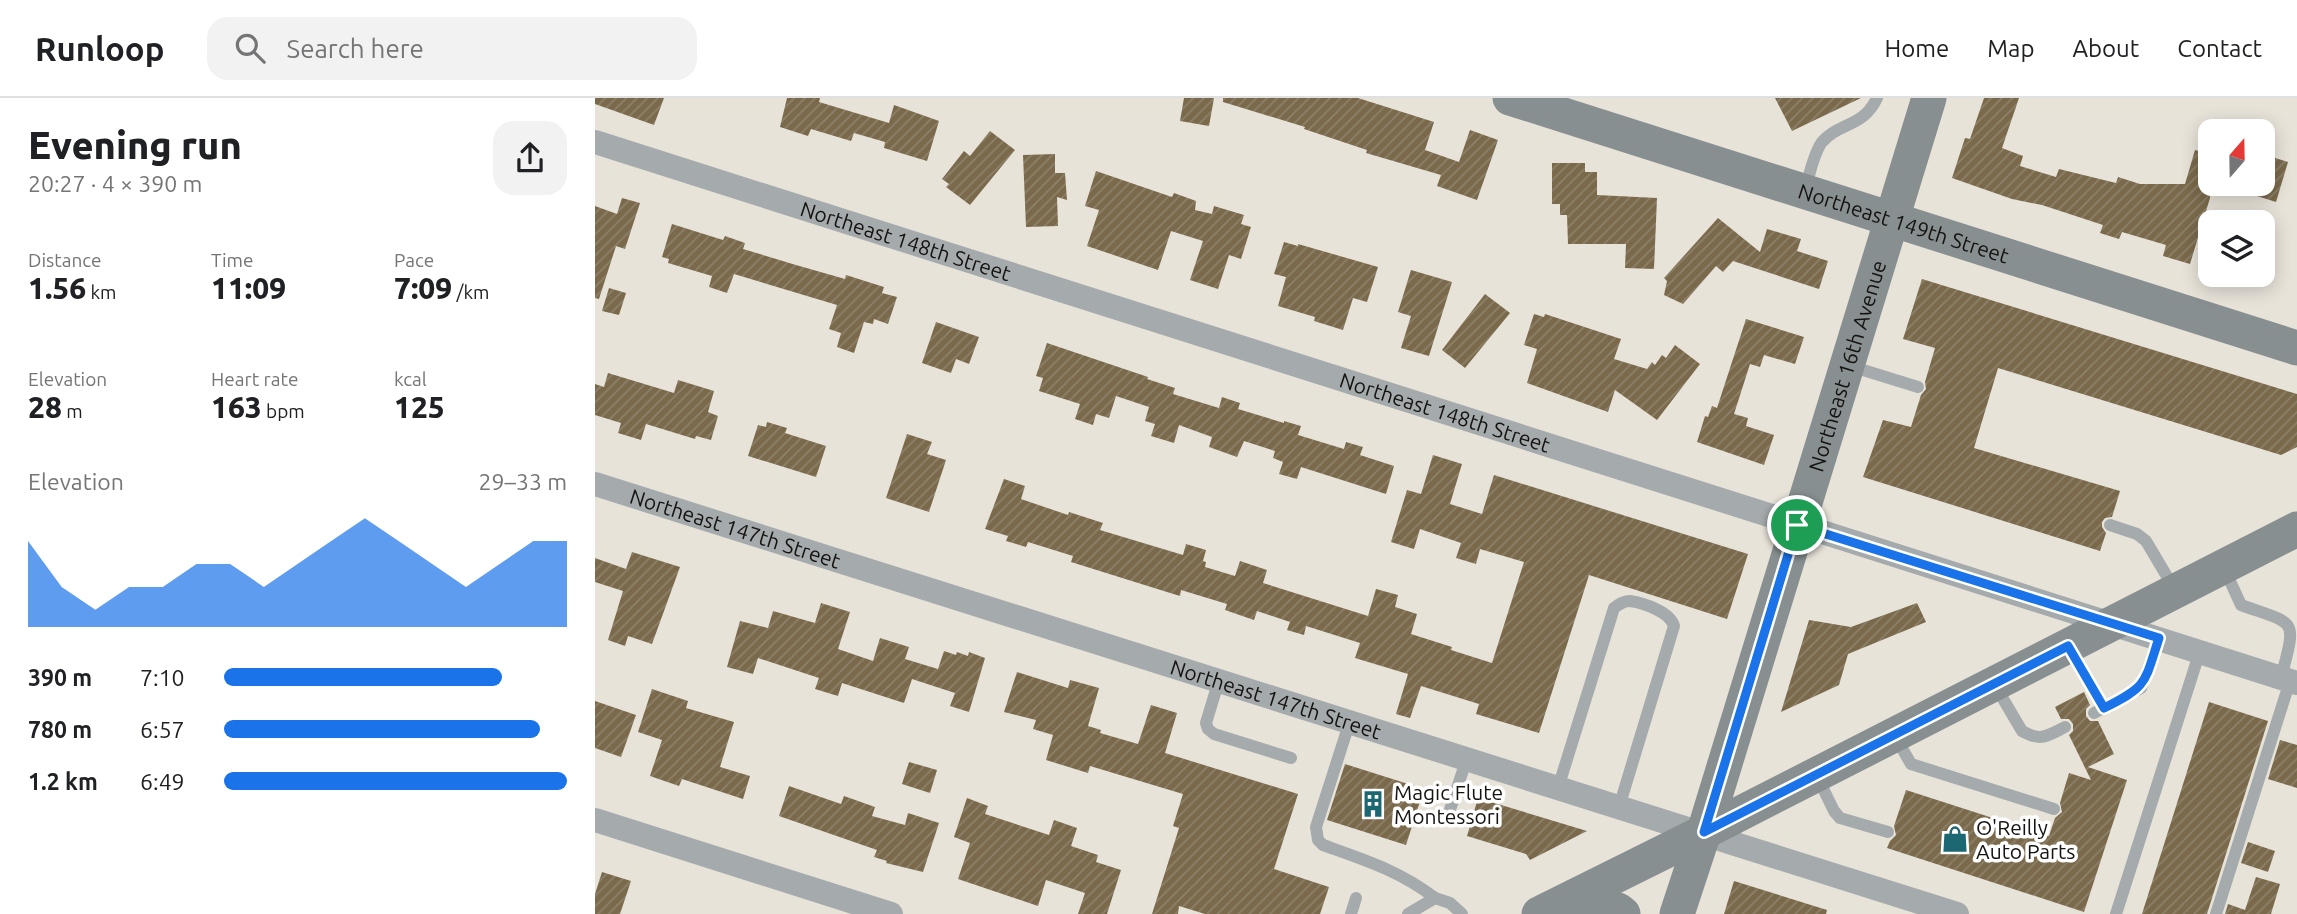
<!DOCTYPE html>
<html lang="en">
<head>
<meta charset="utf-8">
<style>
	:root { --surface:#fff; --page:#f2f2f2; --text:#202124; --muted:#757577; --line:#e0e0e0; --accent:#1a73e8 }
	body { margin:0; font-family:Ubuntu,sans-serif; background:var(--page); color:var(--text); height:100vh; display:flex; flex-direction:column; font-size:26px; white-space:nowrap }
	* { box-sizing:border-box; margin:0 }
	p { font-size:23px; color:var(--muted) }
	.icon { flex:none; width:38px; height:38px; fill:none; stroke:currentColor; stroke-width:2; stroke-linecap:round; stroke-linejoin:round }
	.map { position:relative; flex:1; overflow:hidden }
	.sheet { display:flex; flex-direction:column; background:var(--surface); width:595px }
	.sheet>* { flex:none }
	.needle { width:46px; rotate:20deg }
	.buttons { position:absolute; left:1603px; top:21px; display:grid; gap:14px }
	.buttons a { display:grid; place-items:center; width:77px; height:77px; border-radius:14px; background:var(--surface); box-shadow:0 4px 18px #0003; font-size:35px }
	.pin { position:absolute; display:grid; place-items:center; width:60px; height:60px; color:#fff; margin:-30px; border:4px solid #fff; border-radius:50%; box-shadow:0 2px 7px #0007 }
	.round { display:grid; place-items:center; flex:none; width:74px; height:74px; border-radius:21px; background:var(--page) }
	.head { display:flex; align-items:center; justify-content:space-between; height:119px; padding:0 28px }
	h1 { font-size:38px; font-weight:800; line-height:52px }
	.stats { display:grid; grid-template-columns:repeat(3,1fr); gap:10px; height:119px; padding:7px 28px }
	.stats div { display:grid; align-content:center }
	.stats b { font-size:30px; font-weight:800 }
	.stats small { font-size:19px; font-weight:400 }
	.stats p { font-size:19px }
	.chart { height:196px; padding:14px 28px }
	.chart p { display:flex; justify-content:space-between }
	.chart svg { width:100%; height:126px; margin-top:7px; fill:var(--accent); opacity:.7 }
	ul { padding:0 28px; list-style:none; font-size:23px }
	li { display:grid; grid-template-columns:112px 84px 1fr; align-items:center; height:52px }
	li i { height:18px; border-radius:9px; background:var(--accent) }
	header { display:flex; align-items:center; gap:42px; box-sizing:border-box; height:98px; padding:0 35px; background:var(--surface); border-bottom:2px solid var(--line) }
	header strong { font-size:33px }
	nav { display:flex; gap:38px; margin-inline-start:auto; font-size:24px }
	.search { width:490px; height:63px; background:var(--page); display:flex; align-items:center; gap:18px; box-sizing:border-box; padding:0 24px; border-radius:21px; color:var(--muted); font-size:26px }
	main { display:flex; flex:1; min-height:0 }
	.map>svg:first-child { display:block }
	.building { fill:url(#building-hatch) }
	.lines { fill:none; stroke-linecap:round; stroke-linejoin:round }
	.lane { stroke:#a5abac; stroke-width:12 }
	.street { stroke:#a5abac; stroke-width:24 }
	.secondary { stroke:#878f90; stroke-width:35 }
	.route-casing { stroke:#fff; stroke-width:14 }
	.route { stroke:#1a73e8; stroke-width:9 }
	.labels { text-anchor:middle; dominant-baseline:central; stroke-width:7; stroke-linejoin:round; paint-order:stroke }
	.street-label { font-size:21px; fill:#151310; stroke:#fff }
	.poi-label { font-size:21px; fill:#151310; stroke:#fff; text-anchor:start }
</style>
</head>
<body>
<header>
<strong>Runloop</strong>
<div class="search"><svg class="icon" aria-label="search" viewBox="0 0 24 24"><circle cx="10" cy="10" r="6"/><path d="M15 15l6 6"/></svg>Search here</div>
<nav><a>Home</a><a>Map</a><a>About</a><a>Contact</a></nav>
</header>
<main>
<section class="sheet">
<div class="head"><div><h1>Evening run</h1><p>20:27 · 4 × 390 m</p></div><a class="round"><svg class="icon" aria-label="share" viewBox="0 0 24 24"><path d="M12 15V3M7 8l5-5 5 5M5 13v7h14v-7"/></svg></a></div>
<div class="stats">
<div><p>Distance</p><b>1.56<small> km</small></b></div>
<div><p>Time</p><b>11:09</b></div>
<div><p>Pace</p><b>7:09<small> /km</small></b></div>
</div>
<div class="stats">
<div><p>Elevation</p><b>28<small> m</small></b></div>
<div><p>Heart rate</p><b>163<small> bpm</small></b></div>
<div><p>kcal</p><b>125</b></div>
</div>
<div class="chart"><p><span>Elevation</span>29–33 m</p>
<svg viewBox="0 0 160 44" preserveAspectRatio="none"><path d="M0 44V14L10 30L20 38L30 30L40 30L50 22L60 22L70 30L80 22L90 14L100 6L110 14L120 22L130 30L140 22L150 14L160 14V44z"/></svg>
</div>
<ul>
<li><b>390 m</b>7:10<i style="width:81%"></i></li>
<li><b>780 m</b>6:57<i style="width:92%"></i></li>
<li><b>1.2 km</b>6:49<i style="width:100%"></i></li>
</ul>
</section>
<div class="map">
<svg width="1702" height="816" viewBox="0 0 1702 816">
	<defs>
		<pattern id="building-hatch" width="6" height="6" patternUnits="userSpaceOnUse" patternTransform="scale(1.75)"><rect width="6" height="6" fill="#7a6a4b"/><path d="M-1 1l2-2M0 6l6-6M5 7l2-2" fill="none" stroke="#8d816b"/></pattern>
	</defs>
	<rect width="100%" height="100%" fill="#e8e3d9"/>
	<!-- building -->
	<g class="building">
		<path d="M0 0H69L59 27 0 6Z"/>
		<path d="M192 0H225L224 4 294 25 299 7 344 23 332 63 289 50 290 44 259 35 256 43 216 31 213 38 185 29Z"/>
		<path d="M589 0H619L614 28 585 23Z"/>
		<path d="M628 0H763L839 24 830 52 864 64 875 32 903 42 882 102 842 88 846 77 771 55 772 52 709 31 710 29 628 4Z"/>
		<path d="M1180 0H1266L1197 33Z"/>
		<path d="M1389 0H1424L1407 50 1428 58 1425 68 1461 79 1464 71 1521 85 1523 79 1545 86H1590L1600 52 1615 56V100L1595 166 1568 158 1571 147 1527 134 1524 141 1505 135 1508 127 1447 107 1417 101 1357 80 1370 40 1375 41Z"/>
		<path d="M395 33 420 52 375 107 351 89 354 86 347 81 369 53 375 58Z"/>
		<path d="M460 56V75H470L472 102 462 99 463 128 431 129 428 57Z"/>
		<path d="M1674 58 1693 64 1681 104 1662 98 1668 86Z"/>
		<path d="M957 65H990V74H1002V97L1062 100 1059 171 1030 170 1031 146H973L972 117H965V106H957Z"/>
		<path d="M501 73 577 99 579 95 601 103 600 112 617 116 619 108 649 117 646 126 656 129 646 161 634 157 623 191 595 182 608 143 576 133 563 172 492 148 504 112 490 108Z"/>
		<path d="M27 100 45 105 30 151 21 148 4 201 0 200V108L22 116Z"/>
		<path d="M1123 120 1165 154 1172 131 1206 141 1202 153 1233 163 1224 191 1138 163 1128 174 1121 168 1088 206 1069 197 1072 183 1069 180Z"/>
		<path d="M77 126 128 142 130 138 150 145 148 151 201 167 250 181 251 177 289 189 287 195 302 199 293 226 279 221 278 226 269 224 259 255 242 249 246 235 234 231 242 207 139 176 132 195 114 189 117 178 73 165 74 161 67 159Z"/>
		<path d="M689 144 703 148V146L783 169 772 204 758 200 748 232 719 223 720 219 683 208 691 179 679 176Z"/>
		<path d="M816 172 857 184 834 258 806 250 816 218 803 214Z"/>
		<path d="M1327 181 1702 296V349L1686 357 1403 270 1379 350 1525 393 1517 419 1510 420 1507 424V429L1511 435 1505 453 1268 379 1288 322 1316 329 1326 297 1331 291 1330 284 1340 250 1308 241Z"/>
		<path d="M14 190 31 195 24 217 7 213Z"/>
		<path d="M890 196 915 215 870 270 847 252Z"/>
		<path d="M939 216 949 219 950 216 1026 241 1019 261 1052 271 1057 264 1060 267 1067 257 1071 260 1080 247 1105 266 1062 322 1020 292 1013 314 932 285 942 251 929 247Z"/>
		<path d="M1151 221 1209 239 1200 266 1169 257 1165 269 1155 266 1139 316 1153 320 1151 328 1179 337 1169 367 1102 344 1110 318 1113 319 1117 308 1122 310Z"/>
		<path d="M341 224 384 239 374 266 361 261 356 275 327 265Z"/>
		<path d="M452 245 553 279 552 281 580 290 578 296 624 310 627 299 645 305 643 311 689 325V323L706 328 703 337 749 351 751 344 768 349 765 357 799 368 791 396 706 369 702 381 684 376 688 364 678 360 680 353 649 343 642 359 614 349 617 339 584 327 579 345 556 338 560 326 550 323 554 309 521 298 514 320 501 316 498 327 480 321 485 306 444 293 448 280 441 278Z"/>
		<path d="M13 275 79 295 83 282 119 293 113 314 123 318 116 342 101 338 100 341 51 326 46 342 23 335 26 325 0 317V286L9 289Z"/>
		<path d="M172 324 192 330 190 335 231 348 221 379 153 358 163 327 171 329Z"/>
		<path d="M312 336 337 344 332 356 351 362 334 414 291 400Z"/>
		<path d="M838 357 867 366 855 406 887 416 899 377 1153 456 1132 521 994 477 944 635 881 616 884 606 826 588 815 620 801 616 813 576 760 560 765 545 711 528 709 537 692 532 695 524 662 513 659 522 630 512 632 506 586 492 585 498 572 494 476 464 478 458 433 444 431 449 411 443 413 438 390 431 409 381 430 388 426 401 473 417 474 414 508 425 505 432 588 457 591 446 611 452 608 463 611 464 610 469 640 478 645 463 672 472 668 485 773 518 781 491 803 497 800 509 822 516 816 536 857 549 856 552 897 565 929 464 885 451 881 466 861 460 866 445 825 431 819 451 796 444 812 392 826 396Z"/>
		<path d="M37 454 85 469 57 546 33 538 30 548 13 542 28 493 0 484V460L31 471Z"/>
		<path d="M226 505 255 514 243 551 278 563 285 540 314 549 310 561 343 571 349 553 361 557 362 554 373 558 374 554 390 560 374 614 355 608 360 595 317 581 309 605 247 585 243 598 220 591 224 580 163 560 158 576 132 569 145 523 173 530 178 513 220 525Z"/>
		<path d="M1322 505 1331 524 1253 556 1244 587 1186 614 1214 522 1256 529Z"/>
		<path d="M422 574 473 590 475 582 504 590 493 628 506 632 505 635 543 646 556 607 582 615 570 655 703 696 679 771 734 789 725 816H610L584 808 583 816H557L584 730 578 728 588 696 495 668 493 675 451 662 458 637 438 631 441 622 409 614Z"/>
		<path d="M57 591 93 603 91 610 139 624 125 669 155 678 148 701 87 681 84 688 55 678 67 642 43 634Z"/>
		<path d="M1489 594 1495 607 1491 611V618L1495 623H1503L1519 656 1493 669 1532 682 1489 814 1292 750 1295 743 1301 737 1299 728 1311 692 1454 738 1460 720 1467 714 1465 705 1474 675 1496 682 1474 637 1478 633V626L1474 621H1466L1460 609Z"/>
		<path d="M0 603 41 617 26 659 0 650Z"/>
		<path d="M1614 604 1673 623 1612 816H1547Z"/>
		<path d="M1685 642 1702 647V690L1673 681Z"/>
		<path d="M314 664 342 672 335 695 307 686Z"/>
		<path d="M750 666 829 691 811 747 732 722Z"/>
		<path d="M194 688 246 706 249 698 280 709 277 718 310 727 313 715 344 725 328 774 291 765 292 763 279 759 282 752 184 718Z"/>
		<path d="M372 700 393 708 390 716 454 737 459 722 482 730 476 748 503 757 501 764 526 772 512 816H483L490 795 451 782 443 808 363 781 375 745 359 739Z"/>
		<path d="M883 700 992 733 935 762 931 756 872 738Z"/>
		<path d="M1653 744 1680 753 1673 774 1646 765Z"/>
		<path d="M7 774 36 783 25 816H0V796Z"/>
		<path d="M1661 779 1685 786 1676 816H1630L1633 806 1650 812Z"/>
		<path d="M1139 783 1232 812 1231 816H1129Z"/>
	</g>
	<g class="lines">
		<!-- lane -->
		<g class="lane">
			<path d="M1210 91C1215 77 1218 56 1227 44 1244 24 1268 30 1282 0"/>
			<path d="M1255 268 1323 289"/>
			<path d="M1515 427 1542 436 1551 443 1580 492"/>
			<path d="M1629 470 1646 507C1702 527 1702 519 1686 580"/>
			<path d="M1474 550 1509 610"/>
			<path d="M624 582 611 625 613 631 619 636 696 660"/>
			<path d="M1401 589 1427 633C1446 644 1452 638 1470 629"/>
			<path d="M1499 615 1546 590 1564 540"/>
			<path d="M755 623 721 729 723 742 728 747C770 762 805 773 840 800"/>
			<path d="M1300 638 1316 666 1459 711"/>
			<path d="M1222 678 1239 713 1245 720 1293 734"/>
			<path d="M963 690 1019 510C1024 506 1028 503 1035 503 1049 505 1075 514 1079 528L1024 709"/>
			<path d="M852 721 872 660"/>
			<path d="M756 816 761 800"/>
			<path d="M813 816 840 800 855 805 867 816"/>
			<path d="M1521 816 1605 553"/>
			<path d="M1621 816 1695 583"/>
		</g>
		<!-- street -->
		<g class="street">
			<path id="s1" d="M0 44 1702 585"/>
			<path id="s2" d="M0 386 1362 816"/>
			<path d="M0 722 296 816"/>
		</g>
		<!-- secondary -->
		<g class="secondary">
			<path id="s3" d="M915 0 1702 250"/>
			<path d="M981 798 1023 812 1028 816"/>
			<path d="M944 816 1109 734 1702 431"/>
			<path id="s4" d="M1082 816 1109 734 1334 0"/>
		</g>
	</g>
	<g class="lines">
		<defs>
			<path id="route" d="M1202 427 1564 540C1549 586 1553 588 1509 610L1473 548 1109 734Z"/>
		</defs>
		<!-- route casing -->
		<use href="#route" class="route-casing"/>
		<!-- route -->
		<use href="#route" class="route"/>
	</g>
	<!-- icons -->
	<defs>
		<symbol id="building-bare" viewBox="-9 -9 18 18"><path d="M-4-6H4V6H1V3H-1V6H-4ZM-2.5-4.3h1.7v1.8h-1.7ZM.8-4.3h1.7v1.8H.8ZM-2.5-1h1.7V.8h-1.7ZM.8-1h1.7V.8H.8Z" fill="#1d6772" stroke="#fff" stroke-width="2.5" paint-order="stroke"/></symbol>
		<symbol id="shop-bare" viewBox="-9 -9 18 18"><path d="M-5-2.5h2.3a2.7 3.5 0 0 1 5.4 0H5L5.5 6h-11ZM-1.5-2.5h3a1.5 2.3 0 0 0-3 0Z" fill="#1d6772" stroke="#fff" stroke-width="2.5" paint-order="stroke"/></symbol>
	</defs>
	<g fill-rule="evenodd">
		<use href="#building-bare" x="759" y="687" width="38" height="38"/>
		<use href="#shop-bare" x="1341" y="722" width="38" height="38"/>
	</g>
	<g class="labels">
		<!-- street labels -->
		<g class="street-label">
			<text stroke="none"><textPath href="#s3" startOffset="413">Northeast 149th Street</textPath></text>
			<text stroke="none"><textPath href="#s1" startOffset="326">Northeast 148th Street</textPath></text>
			<text stroke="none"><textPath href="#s4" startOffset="574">Northeast 16th Avenue</textPath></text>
			<text stroke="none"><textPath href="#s1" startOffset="892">Northeast 148th Street</textPath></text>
			<text stroke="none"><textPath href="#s2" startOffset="147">Northeast 147th Street</textPath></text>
			<text stroke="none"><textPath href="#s2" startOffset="714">Northeast 147th Street</textPath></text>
		</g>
		<!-- poi labels -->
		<g class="poi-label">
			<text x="799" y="694">Magic Flute<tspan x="799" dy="24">Montessori</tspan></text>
			<text x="1381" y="729">O'Reilly<tspan x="1381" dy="24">Auto Parts</tspan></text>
		</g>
	</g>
</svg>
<div class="buttons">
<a><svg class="needle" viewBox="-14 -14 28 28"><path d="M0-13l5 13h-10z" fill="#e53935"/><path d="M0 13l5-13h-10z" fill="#757577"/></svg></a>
<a><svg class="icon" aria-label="layers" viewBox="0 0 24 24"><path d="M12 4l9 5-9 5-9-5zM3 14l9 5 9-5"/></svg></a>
</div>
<div class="pin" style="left:1202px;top:427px;background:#1e9e55"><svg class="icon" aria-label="arrive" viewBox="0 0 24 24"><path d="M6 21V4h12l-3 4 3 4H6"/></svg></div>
</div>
</main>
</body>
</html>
